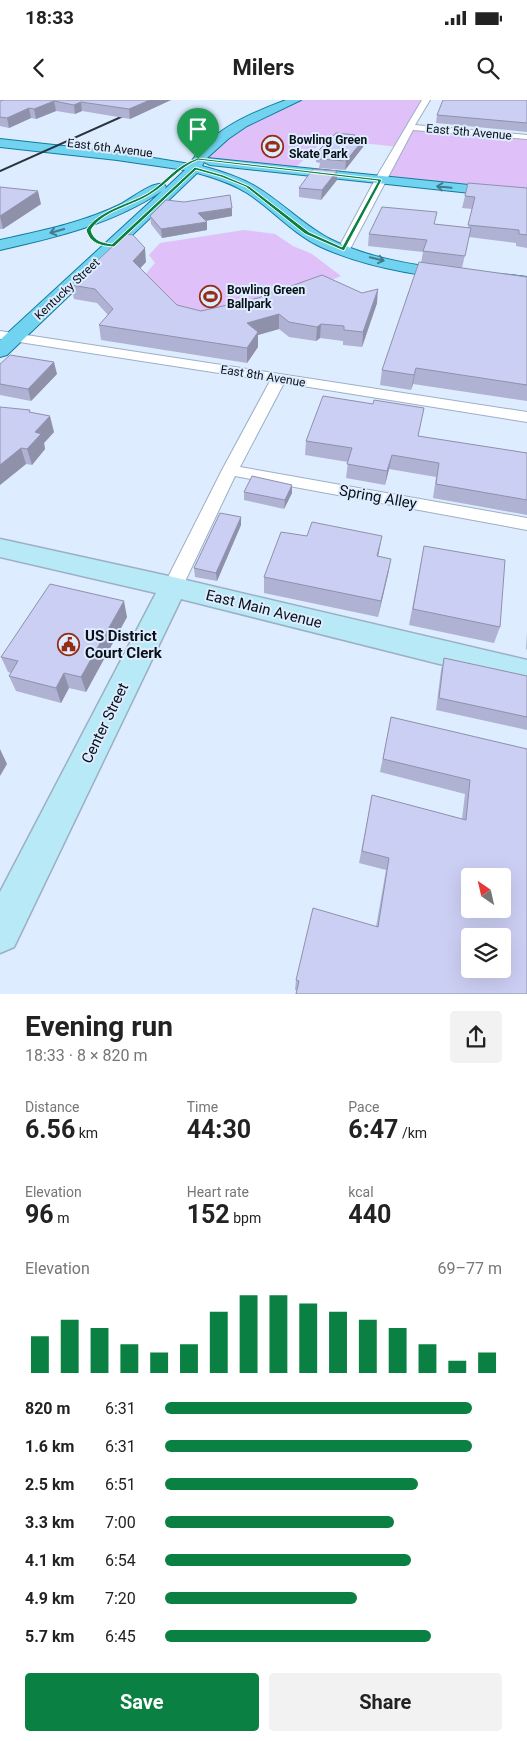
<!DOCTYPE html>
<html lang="en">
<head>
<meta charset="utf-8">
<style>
	:root { --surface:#fff; --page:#f2f2f2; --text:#222; --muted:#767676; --accent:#0b8043 }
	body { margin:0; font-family:Roboto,sans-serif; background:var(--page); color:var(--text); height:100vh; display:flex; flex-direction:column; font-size:19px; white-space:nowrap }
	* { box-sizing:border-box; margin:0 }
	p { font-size:16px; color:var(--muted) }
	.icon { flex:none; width:28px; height:28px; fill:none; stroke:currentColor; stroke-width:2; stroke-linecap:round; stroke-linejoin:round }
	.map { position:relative; height:894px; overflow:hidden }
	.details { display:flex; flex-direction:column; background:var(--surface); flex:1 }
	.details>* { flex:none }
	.needle { width:32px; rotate:326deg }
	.fabs { position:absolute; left:461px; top:768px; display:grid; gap:10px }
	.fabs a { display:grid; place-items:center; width:50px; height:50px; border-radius:5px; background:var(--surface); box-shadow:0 5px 20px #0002; font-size:25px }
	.pin { position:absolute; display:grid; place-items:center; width:42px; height:42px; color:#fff; margin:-51px -21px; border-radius:50% 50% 50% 0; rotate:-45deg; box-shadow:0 0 5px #0007 }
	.pin .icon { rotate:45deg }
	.round { display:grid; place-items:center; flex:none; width:52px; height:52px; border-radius:5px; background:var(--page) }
	.head { display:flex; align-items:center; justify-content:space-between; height:85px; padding:0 25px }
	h1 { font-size:28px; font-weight:700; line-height:38px }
	.stats { display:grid; grid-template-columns:repeat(3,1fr); gap:8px; height:85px; padding:5px 25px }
	.stats div { display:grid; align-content:center }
	.stats b { font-size:25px; font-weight:700 }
	.stats small { font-size:14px; font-weight:400 }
	.stats p { font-size:14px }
	.chart { height:140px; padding:10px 25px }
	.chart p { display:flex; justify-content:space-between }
	.chart svg { width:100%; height:90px; margin-top:5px; stroke:var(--accent); stroke-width:6 }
	.cta { display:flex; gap:10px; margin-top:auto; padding:10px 25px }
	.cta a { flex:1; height:58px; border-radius:5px; background:var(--accent); color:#fff; font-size:20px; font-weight:700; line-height:58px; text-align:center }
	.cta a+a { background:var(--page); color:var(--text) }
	ul { padding:0 25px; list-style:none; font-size:16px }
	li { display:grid; grid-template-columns:80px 60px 1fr; align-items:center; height:38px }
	li i { height:12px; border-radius:6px; background:var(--accent) }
	.status { display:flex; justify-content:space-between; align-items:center; height:35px; padding:0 25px; background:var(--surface); direction:ltr }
	.status svg { height:14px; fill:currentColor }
	header { display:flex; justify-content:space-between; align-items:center; height:65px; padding:0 25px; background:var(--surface); font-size:22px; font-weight:700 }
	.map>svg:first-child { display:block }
	.green { fill:#dfc0f8 }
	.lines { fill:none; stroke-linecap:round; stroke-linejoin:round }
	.street-casing { stroke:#9dafc5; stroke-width:2 }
	.secondary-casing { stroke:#9dafc5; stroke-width:3 }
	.primary-casing { stroke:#107c9d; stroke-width:2 }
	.street { fill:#fff; fill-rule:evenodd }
	.secondary { fill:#b8e9f7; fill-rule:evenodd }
	.primary { fill:#71d3ef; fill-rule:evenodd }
	.rail { stroke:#2b333c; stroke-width:2 }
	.wall { fill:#afb2d2 }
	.shaded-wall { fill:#8f91ab }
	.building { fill:#cccff4; stroke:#8f91ab; fill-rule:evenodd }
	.oneway { stroke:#437b8e }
	.route { fill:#0b8043; stroke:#fff; fill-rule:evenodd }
	.labels { text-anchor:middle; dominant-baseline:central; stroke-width:4; stroke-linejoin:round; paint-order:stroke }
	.far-street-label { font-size:12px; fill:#0a1017; stroke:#ddecfe }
	.far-poi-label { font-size:12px; font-weight:bold; fill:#0a1017; stroke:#ddecfe; text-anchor:start }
	.street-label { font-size:15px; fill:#0a1017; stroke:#ddecfe }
	.poi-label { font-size:15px; font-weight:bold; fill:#0a1017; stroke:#ddecfe; text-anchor:start }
</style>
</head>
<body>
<div class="status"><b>18:33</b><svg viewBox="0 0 49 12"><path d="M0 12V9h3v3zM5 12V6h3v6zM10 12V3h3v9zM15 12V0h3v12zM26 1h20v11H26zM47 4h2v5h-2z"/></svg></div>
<header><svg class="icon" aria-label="back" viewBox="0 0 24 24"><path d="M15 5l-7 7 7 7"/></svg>Milers<svg class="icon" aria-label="search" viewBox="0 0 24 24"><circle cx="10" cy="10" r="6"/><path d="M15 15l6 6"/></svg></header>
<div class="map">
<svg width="527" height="894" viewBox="0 0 527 894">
	<rect width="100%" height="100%" fill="#ddecfe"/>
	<!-- green -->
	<g class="green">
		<path d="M296 0H426L411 26 527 37V95L378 80 399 47 325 39 293 70 198 59 230 31Z"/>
		<path d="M244 130 275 134 293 146 312 154 341 176 281 201 187 217 156 184H152L144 176 155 163 149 155 160 143Z"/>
	</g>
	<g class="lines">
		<defs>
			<g id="street">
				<path d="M422 0H430L415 25 527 35V39L413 30 350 149 344 152 340 151 338 149 377 76Z"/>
				<path d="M0 231 527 312V322L284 283 240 367 527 418V430L235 376 180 492 173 494 166 492 163 487 222 370 270 281 0 239Z"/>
			</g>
			<path id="secondary" d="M0 439 173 477 527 560V586L181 499 14 847 0 853V792L156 493 0 457Z"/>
			<path id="primary" d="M286 0H301L247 26 228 39 207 58 527 91V99L210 65 204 62 202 66C221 71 239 77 255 86 282 102 303 125 330 139 389 169 463 169 527 177V187C458 179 385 176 321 147 293 134 272 109 247 93 231 83 215 78 197 73L7 255 0 257V240L162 91C113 124 57 137 0 150V140C40 131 82 123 119 105 131 99 152 81 164 84L166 87 165 89 185 70 117 60 0 47V39L117 52 190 64C210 30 251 13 286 0Z"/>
		</defs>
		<!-- street casing -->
		<use href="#street" class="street-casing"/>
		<!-- secondary casing -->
		<use href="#secondary" class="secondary-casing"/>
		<!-- primary casing -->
		<use href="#primary" class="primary-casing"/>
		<!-- street -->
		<use href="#street" class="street"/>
		<!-- secondary -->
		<use href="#secondary" class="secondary"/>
		<!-- primary -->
		<use href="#primary" class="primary"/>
		<!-- rail -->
		<path class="rail" d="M0 71 159 0"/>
	</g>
	<!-- wall -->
	<g class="wall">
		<path d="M171 0 130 19 82 11 75 14 56 11 36 19 31 18 9 28 0 26V1Z"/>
		<path d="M452 0H527V32L436 23 437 15Z"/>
		<path d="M354 38 364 39 363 47 345 70 319 68 320 63 316 62V53Z"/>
		<path d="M337 80 321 100 299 97V88Z"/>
		<path d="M0 87 41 104 3 129H0Z"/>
		<path d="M527 88V148L516 146V143L469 137 462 168 527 177V301L413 284 411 290 380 285 382 270 421 163 423 152 368 146 369 134 435 124 468 128 472 109 462 108 465 96Z"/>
		<path d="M150 116H232L205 121 207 122V130L162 138 151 124Z"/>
		<path d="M146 162 140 168 177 205 201 211 377 203 362 247 343 245V241L320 238 316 241 289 237 279 229 258 235V247L247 263 101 240 99 225 108 215 97 203 74 199 71 185Z"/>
		<path d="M0 264 57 274 31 301 0 295Z"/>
		<path d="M373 304 424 308 418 336 527 353V415L433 398 436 377 389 369 385 385 346 378 348 362 305 355 306 341Z"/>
		<path d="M31 312 54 332 44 343 45 349 32 365 26 364 0 385Z"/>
		<path d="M244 392 292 393 284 409 244 400Z"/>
		<path d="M241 425 217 481 195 477 194 468Z"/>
		<path d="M424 446 500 527 494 543 409 525Z"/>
		<path d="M379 452 378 456 391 459 378 517 264 493V477Z"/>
		<path d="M127 517 86 592 69 588 61 603 16 591 9 576 11 573 8 572 1 557Z"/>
		<path d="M527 532V550L526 549Z"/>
		<path d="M444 558 527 576V630L436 610 441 570Z"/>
		<path d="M391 617 527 649V894L295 890 296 880 376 827 386 770 359 763 372 695 462 719 465 694 380 672Z"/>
	</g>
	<!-- shaded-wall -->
	<g class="shaded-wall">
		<path d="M150 0H171L130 19 129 9Z"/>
		<path d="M54 1 56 11 36 19 34 9Z"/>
		<path d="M81 2 82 11 75 14 74 5Z"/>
		<path d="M29 8 31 18 9 28 7 18Z"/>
		<path d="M364 39 363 47 345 70 346 61Z"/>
		<path d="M337 71V80L321 100 322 90Z"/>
		<path d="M38 91 41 104 3 129 0 116Z"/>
		<path d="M232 108V116L199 122 198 113Z"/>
		<path d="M207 122V130L162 138 161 129Z"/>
		<path d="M145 148 146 162 134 175 133 161Z"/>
		<path d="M378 189 377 203 362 247 363 232Z"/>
		<path d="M279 214V229L258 235V247L247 263V223Z"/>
		<path d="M321 224 320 238 316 241 317 227Z"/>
		<path d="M54 262 57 274 31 301 28 289Z"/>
		<path d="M416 268 413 284 411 290 414 275Z"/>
		<path d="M50 316 54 332 44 343 45 349 32 365 27 349 35 332Z"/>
		<path d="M21 348 26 364 0 385V365Z"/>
		<path d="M392 355 389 369 385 385 387 371Z"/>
		<path d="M292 385V393L284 409 285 400Z"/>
		<path d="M241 417V425L217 481 216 473Z"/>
		<path d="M382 436 379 452 374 472 377 456Z"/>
		<path d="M391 459 388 475 378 517 381 501Z"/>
		<path d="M124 501 127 517 86 592 81 577Z"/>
		<path d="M64 573 69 588 61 603 56 588Z"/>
		<path d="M0 649 7 664 0 676Z"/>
	</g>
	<!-- building -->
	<g class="building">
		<path d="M4 0H150L129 9 81 2 74 5 54 1 34 9 29 8 7 18 0 17V1Z"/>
		<path d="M443 0H527V23L437 15Z"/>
		<path d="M336 33 355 35 352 38 364 39 346 61 320 59 323 54 316 53Z"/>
		<path d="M313 69 337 71 322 90 299 88Z"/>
		<path d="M468 83 527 88V135L519 134V130L468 125 475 97 465 96Z"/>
		<path d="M0 87 38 91 0 116Z"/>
		<path d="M230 95 232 108 198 113 207 122 161 129 150 116 166 100 184 102Z"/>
		<path d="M382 107 437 112 434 124 471 128 465 156 423 151 427 140 369 134Z"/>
		<path d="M126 134 133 135 145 148 133 161 177 205 201 211 258 198 322 175 362 193 378 189 363 232 344 230V226L321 224 317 227 289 222 279 214 247 223 258 232 247 248 99 225 113 209 95 189 71 185Z"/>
		<path d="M419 162 527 177V285L416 268 414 275 382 270Z"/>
		<path d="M10 255 54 262 28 289 0 284V264Z"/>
		<path d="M323 296 373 304 374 300 424 308 418 336 527 353V400L436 384 439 363 392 355 387 371 347 364 352 348 306 341Z"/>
		<path d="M0 307 30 310 29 312 50 316 35 332 41 334 27 349 21 348 0 365Z"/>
		<path d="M252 376 292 385 285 400 244 392Z"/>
		<path d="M220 413 241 417 216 473 194 468Z"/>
		<path d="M312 422 382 436 377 456 391 459 381 501 264 477 281 432 307 436Z"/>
		<path d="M424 446 505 460 500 527 413 509Z"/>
		<path d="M50 484 124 501 81 577 64 573 56 588 9 576 18 561 1 557Z"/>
		<path d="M444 558 527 576V617L439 598Z"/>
		<path d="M391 617 527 649V894H296L299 881 296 880 313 808 378 827 389 758 362 751 372 695 466 720 470 680 383 659ZM470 776H502V809H470ZM470 836H502V869H470Z"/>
	</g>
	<!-- one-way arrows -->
	<defs><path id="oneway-shaft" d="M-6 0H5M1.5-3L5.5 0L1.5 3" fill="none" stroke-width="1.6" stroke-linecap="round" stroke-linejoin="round" transform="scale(1.25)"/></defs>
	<g class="oneway">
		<use href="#oneway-shaft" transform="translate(444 87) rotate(-174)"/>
		<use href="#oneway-shaft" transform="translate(57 131) rotate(164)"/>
		<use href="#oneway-shaft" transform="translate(377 159) rotate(14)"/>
	</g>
	<!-- route -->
	<path class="route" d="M198 58 380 79 382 80 344 151 305 134 246 87 221 77 196 70 114 147C101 146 90 144 86 130 98 110 129 104 148 93 167 81 174 66 198 58ZM198 60 378 81 342 147 309 132 249 86 223 75 195 67 112 144C101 142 94 141 91 130 102 111 133 106 151 94 169 83 177 69 198 60Z"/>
	<!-- icons -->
	<defs>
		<symbol id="stadium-ring" viewBox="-11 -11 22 22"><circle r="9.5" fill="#ddecfe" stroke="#952c14" stroke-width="1.5"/><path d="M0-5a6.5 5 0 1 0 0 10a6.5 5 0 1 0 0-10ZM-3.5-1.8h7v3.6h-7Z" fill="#952c14"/></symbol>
		<symbol id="civic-ring" viewBox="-11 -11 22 22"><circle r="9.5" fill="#ddecfe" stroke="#952c14" stroke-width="1.5"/><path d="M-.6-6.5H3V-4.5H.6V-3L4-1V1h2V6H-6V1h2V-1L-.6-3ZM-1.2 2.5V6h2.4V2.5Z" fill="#952c14"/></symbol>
	</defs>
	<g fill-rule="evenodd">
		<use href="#stadium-ring" x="260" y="34" width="25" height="25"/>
		<use href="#stadium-ring" x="198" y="184" width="25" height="25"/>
		<use href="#civic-ring" x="56" y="532" width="25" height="25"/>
	</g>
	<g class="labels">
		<!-- far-street labels -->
		<g class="far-street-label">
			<text transform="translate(469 32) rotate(5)">East 5th Avenue</text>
			<text transform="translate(110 48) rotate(7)">East 6th Avenue</text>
			<text transform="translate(67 189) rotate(-43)">Kentucky Street</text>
			<text transform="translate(263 276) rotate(9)">East 8th Avenue</text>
		</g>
		<!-- far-poi labels -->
		<g class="far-poi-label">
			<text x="289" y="40">Bowling Green<tspan x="289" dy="14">Skate Park</tspan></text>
			<text x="227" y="190">Bowling Green<tspan x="227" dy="14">Ballpark</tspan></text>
		</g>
		<!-- street labels -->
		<g class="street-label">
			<text transform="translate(378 397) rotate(10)">Spring Alley</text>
			<text transform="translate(264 509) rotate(14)">East Main Avenue</text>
			<text transform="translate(105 623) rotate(-64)">Center Street</text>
		</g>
		<!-- poi labels -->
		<g class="poi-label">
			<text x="85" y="536">US District<tspan x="85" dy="17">Court Clerk</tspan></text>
		</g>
	</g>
</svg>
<div class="fabs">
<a><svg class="needle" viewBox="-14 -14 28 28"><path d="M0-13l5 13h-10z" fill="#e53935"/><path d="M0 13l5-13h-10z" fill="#767676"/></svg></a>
<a><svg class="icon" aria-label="layers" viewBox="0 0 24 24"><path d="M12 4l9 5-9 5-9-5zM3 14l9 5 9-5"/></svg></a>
</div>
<div class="pin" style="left:198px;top:59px;background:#1e9e55"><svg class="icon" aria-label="arrive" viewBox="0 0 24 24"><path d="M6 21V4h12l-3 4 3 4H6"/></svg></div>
</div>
<section class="details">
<div class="head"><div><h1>Evening run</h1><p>18:33 · 8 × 820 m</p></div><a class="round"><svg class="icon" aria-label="share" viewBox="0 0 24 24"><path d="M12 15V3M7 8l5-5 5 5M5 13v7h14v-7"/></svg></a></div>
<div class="stats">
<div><p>Distance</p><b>6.56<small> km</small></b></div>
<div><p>Time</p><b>44:30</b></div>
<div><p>Pace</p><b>6:47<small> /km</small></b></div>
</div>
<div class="stats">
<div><p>Elevation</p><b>96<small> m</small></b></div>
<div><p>Heart rate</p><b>152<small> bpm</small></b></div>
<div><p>kcal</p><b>440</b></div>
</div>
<div class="chart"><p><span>Elevation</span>69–77 m</p>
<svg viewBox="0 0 160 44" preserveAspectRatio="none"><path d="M5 44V26M15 44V18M25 44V22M35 44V30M45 44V34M55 44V30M65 44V14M75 44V6M85 44V6M95 44V10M105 44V14M115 44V18M125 44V22M135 44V30M145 44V38M155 44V34"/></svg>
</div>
<ul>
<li><b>820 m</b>6:31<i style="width:91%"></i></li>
<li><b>1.6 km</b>6:31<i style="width:91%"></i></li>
<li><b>2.5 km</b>6:51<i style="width:75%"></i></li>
<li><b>3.3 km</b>7:00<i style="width:68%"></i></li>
<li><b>4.1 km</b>6:54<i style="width:73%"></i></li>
<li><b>4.9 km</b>7:20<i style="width:57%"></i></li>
<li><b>5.7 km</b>6:45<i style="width:79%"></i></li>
</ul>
<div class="cta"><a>Save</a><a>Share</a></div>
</section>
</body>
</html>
